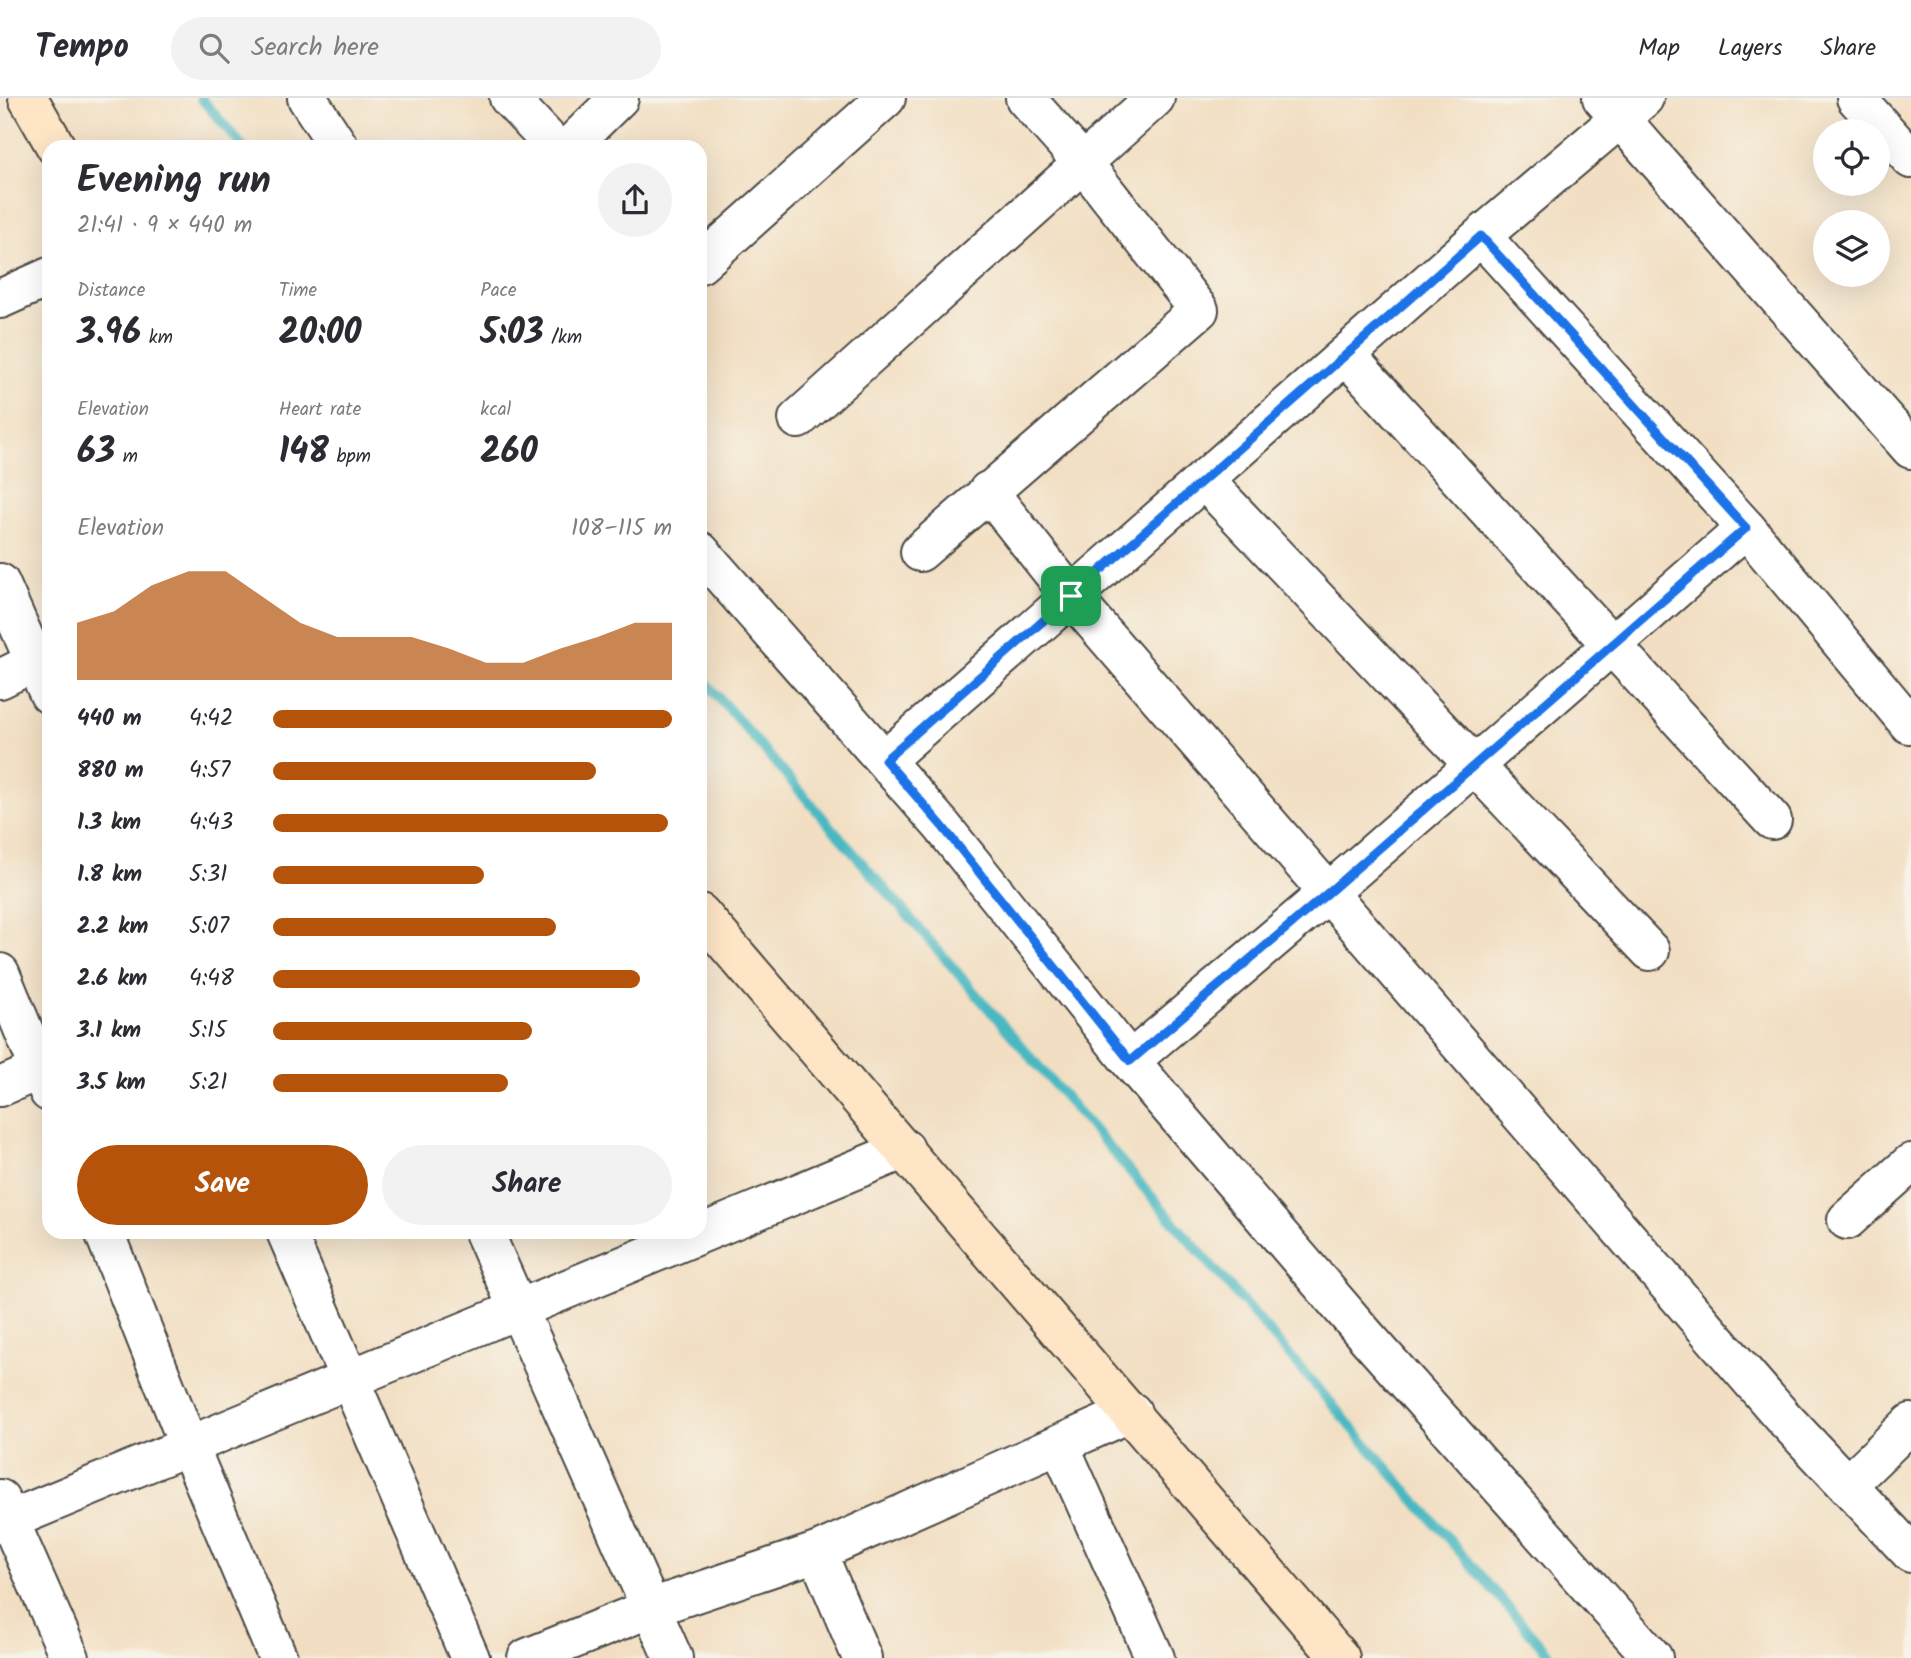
<!DOCTYPE html>
<html lang="en">
<head>
<meta charset="utf-8">
<style>
	:root { --surface:#fff; --page:#f2f2f3; --text:#2b2b33; --muted:#7c7c81; --line:#e1e1e2; --accent:#b45309 }
	body { margin:0; font-family:Kalam,sans-serif; background:var(--page); color:var(--text); height:100vh; display:flex; flex-direction:column; font-size:26px; white-space:nowrap }
	* { box-sizing:border-box; margin:0 }
	p { font-size:23px; color:var(--muted) }
	.icon { flex:none; width:38px; height:38px; fill:none; stroke:currentColor; stroke-width:2; stroke-linecap:round; stroke-linejoin:round }
	.map { position:relative; flex:1; overflow:hidden }
	.panel { position:absolute; left:42px; top:42px; width:665px; height:1099px; display:flex; flex-direction:column; background:var(--surface); border-radius:21px; box-shadow:0 7px 28px #0002 }
	.panel>* { flex:none }
	.fabs { position:absolute; left:1813px; top:21px; display:grid; gap:14px }
	.fabs a { display:grid; place-items:center; width:77px; height:77px; border-radius:50%; background:var(--surface); box-shadow:0 7px 28px #0002; font-size:35px }
	.pin { position:absolute; display:grid; place-items:center; width:60px; height:60px; color:#fff; margin:-30px; border-radius:14px; box-shadow:0 4px 10px #0006 }
	.round { display:grid; place-items:center; flex:none; width:74px; height:74px; border-radius:37px; background:var(--page) }
	.head { display:flex; align-items:center; justify-content:space-between; height:119px; padding:0 35px }
	h1 { font-size:38px; font-weight:600; line-height:52px }
	.stats { display:grid; grid-template-columns:repeat(3,1fr); gap:10px; height:119px; padding:7px 35px }
	.stats div { display:grid; align-content:center }
	.stats b { font-size:35px; font-weight:600 }
	.stats small { font-size:19px; font-weight:400 }
	.stats p { font-size:19px }
	.chart { height:196px; padding:14px 35px }
	.chart p { display:flex; justify-content:space-between }
	.chart svg { width:100%; height:126px; margin-top:7px; fill:var(--accent); opacity:.7 }
	.action { display:flex; gap:14px; margin-top:auto; padding:14px 35px }
	.action a { flex:1; height:80px; border-radius:42px; background:var(--accent); color:#fff; font-size:28px; font-weight:600; line-height:80px; text-align:center }
	.action a+a { background:var(--page); color:var(--text) }
	ul { padding:0 35px; list-style:none; font-size:23px }
	li { display:grid; grid-template-columns:112px 84px 1fr; align-items:center; height:52px }
	li i { height:18px; border-radius:9px; background:var(--accent) }
	header { display:flex; align-items:center; gap:42px; box-sizing:border-box; height:98px; padding:0 35px; background:var(--surface); border-bottom:2px solid var(--line) }
	header strong { font-size:33px }
	nav { display:flex; gap:38px; margin-inline-start:auto; font-size:24px }
	.search { width:490px; height:63px; background:var(--page); display:flex; align-items:center; gap:18px; box-sizing:border-box; padding:0 24px; border-radius:38px; color:var(--muted); font-size:26px }
	.map>svg:first-child { display:block }
	.lines { fill:none; stroke-linecap:round; stroke-linejoin:round }
	.stream { stroke:#49b8c1; stroke-width:10 }
	.street-casing { stroke:#494642; stroke-width:42 }
	.secondary-casing { stroke:#494642; stroke-width:42 }
	.street { stroke:#fff; stroke-width:38 }
	.secondary { stroke:#fde5c5; stroke-width:38 }
	.route-casing { stroke:#fff; stroke-width:14 }
	.route { stroke:#1a73e8; stroke-width:9 }
</style>
</head>
<body>
<header>
<strong>Tempo</strong>
<div class="search"><svg class="icon" aria-label="search" viewBox="0 0 24 24"><circle cx="10" cy="10" r="6"/><path d="M15 15l6 6"/></svg>Search here</div>
<nav><a>Map</a><a>Layers</a><a>Share</a></nav>
</header>
<div class="map">
<svg width="1911" height="1560" viewBox="0 0 1911 1560">
	<rect width="100%" height="100%" fill="#f7f3e8"/>
	<filter id="ink" filterUnits="userSpaceOnUse"><feTurbulence type="fractalNoise" baseFrequency=".0143" numOctaves="2"/><feDisplacementMap in="SourceGraphic" scale="14" xChannelSelector="R" yChannelSelector="G"/><feConvolveMatrix kernelMatrix="1 2 1 2 8 2 1 2 1" color-interpolation-filters="sRGB"/></filter>
	<filter id="wash" filterUnits="userSpaceOnUse"><feTurbulence type="fractalNoise" baseFrequency=".00686" numOctaves="4" result="noise"/><feDisplacementMap in="SourceGraphic" scale="28" xChannelSelector="R" yChannelSelector="G"/><feGaussianBlur stdDeviation="1.57" result="paint"/><feColorMatrix in="noise" values="0 0 0 0 0 0 0 0 0 0 0 0 0 0 0 0 0 1.4 0 .05"/><feComposite in="paint" operator="in"/></filter>
	<g filter="url(#wash)">
		<rect width="100%" height="100%" fill="#f2dfc3"/>
		<g class="lines">
			<!-- stream -->
			<g class="stream">
				<path d="M201 0 243 49"/>
				<path d="M700 578 1552 1560"/>
			</g>
		</g>
	</g>
	<g filter="url(#ink)">
		<g class="lines">
			<defs>
				<g id="street">
					<path d="M307 0 339 49"/>
					<path d="M509 0 555 49"/>
					<path d="M1602 0 1911 351"/>
					<path d="M1856 0 1911 61"/>
					<path d="M569 49 619 0"/>
					<path d="M1481 138 1644 0"/>
					<path d="M700 166 886 0"/>
					<path d="M0 201 49 179"/>
					<path d="M1346 257 1772 722"/>
					<path d="M798 321 1155 0"/>
					<path d="M1204 382 1650 853"/>
					<path d="M988 393 1071 498 1782 1318 1911 1455"/>
					<path d="M1746 430 1909 626"/>
					<path d="M700 453 942 728 1130 963 1365 1237 1653 1560"/>
					<path d="M920 454 1199 212 1083 65 1025 0"/>
					<path d="M0 485 49 596"/>
					<path d="M0 581 49 557"/>
					<path d="M885 662 1481 138 1746 430 1329 794 1130 963"/>
					<path d="M0 875 49 994"/>
					<path d="M0 989 49 968"/>
					<path d="M1847 1122 1911 1065"/>
					<path d="M104 1134 188 1346 278 1560"/>
					<path d="M286 1134 470 1560"/>
					<path d="M484 1134 673 1560"/>
					<path d="M1060 1348 1155 1560"/>
					<path d="M1847 1387 1911 1325"/>
					<path d="M0 1401 70 1560"/>
					<path d="M0 1426 905 1051"/>
					<path d="M817 1454 862 1560"/>
					<path d="M527 1560 651 1510 817 1454 1132 1314"/>
				</g>
				<g id="secondary">
					<path d="M28 0 56 49"/>
					<path d="M700 815 1340 1560"/>
				</g>
			</defs>
			<!-- street casing -->
			<use href="#street" class="street-casing"/>
			<!-- secondary casing -->
			<use href="#secondary" class="secondary-casing"/>
			<!-- street -->
			<use href="#street" class="street"/>
			<!-- secondary -->
			<use href="#secondary" class="secondary"/>
		</g>
	</g>
	<g class="lines" filter="url(#ink)">
		<defs>
			<path id="route" d="M1481 138 1746 430 1329 794 1130 963 942 728 885 662Z"/>
		</defs>
		<!-- route casing -->
		<use href="#route" class="route-casing"/>
		<!-- route -->
		<use href="#route" class="route"/>
	</g>
</svg>
<div class="fabs">
<a><svg class="icon" aria-label="locate" viewBox="0 0 24 24"><circle cx="12" cy="12" r="6"/><path d="M12 2v4M12 18v4M2 12h4M18 12h4"/></svg></a>
<a><svg class="icon" aria-label="layers" viewBox="0 0 24 24"><path d="M12 4l9 5-9 5-9-5zM3 14l9 5 9-5"/></svg></a>
</div>
<div class="pin" style="left:1071px;top:498px;background:#1e9e55"><svg class="icon" aria-label="arrive" viewBox="0 0 24 24"><path d="M6 21V4h12l-3 4 3 4H6"/></svg></div>
<section class="panel">
<div class="head"><div><h1>Evening run</h1><p>21:41 · 9 × 440 m</p></div><a class="round"><svg class="icon" aria-label="share" viewBox="0 0 24 24"><path d="M12 15V3M7 8l5-5 5 5M5 13v7h14v-7"/></svg></a></div>
<div class="stats">
<div><p>Distance</p><b>3.96<small> km</small></b></div>
<div><p>Time</p><b>20:00</b></div>
<div><p>Pace</p><b>5:03<small> /km</small></b></div>
</div>
<div class="stats">
<div><p>Elevation</p><b>63<small> m</small></b></div>
<div><p>Heart rate</p><b>148<small> bpm</small></b></div>
<div><p>kcal</p><b>260</b></div>
</div>
<div class="chart"><p><span>Elevation</span>108–115 m</p>
<svg viewBox="0 0 160 44" preserveAspectRatio="none"><path d="M0 44V24L10 20L20 11L30 6L40 6L50 15L60 24L70 29L80 29L90 29L100 33L110 38L120 38L130 33L140 29L150 24L160 24V44z"/></svg>
</div>
<ul>
<li><b>440 m</b>4:42<i style="width:100%"></i></li>
<li><b>880 m</b>4:57<i style="width:81%"></i></li>
<li><b>1.3 km</b>4:43<i style="width:99%"></i></li>
<li><b>1.8 km</b>5:31<i style="width:53%"></i></li>
<li><b>2.2 km</b>5:07<i style="width:71%"></i></li>
<li><b>2.6 km</b>4:48<i style="width:92%"></i></li>
<li><b>3.1 km</b>5:15<i style="width:65%"></i></li>
<li><b>3.5 km</b>5:21<i style="width:59%"></i></li>
</ul>
<div class="action"><a>Save</a><a>Share</a></div>
</section>
</div>
</body>
</html>
